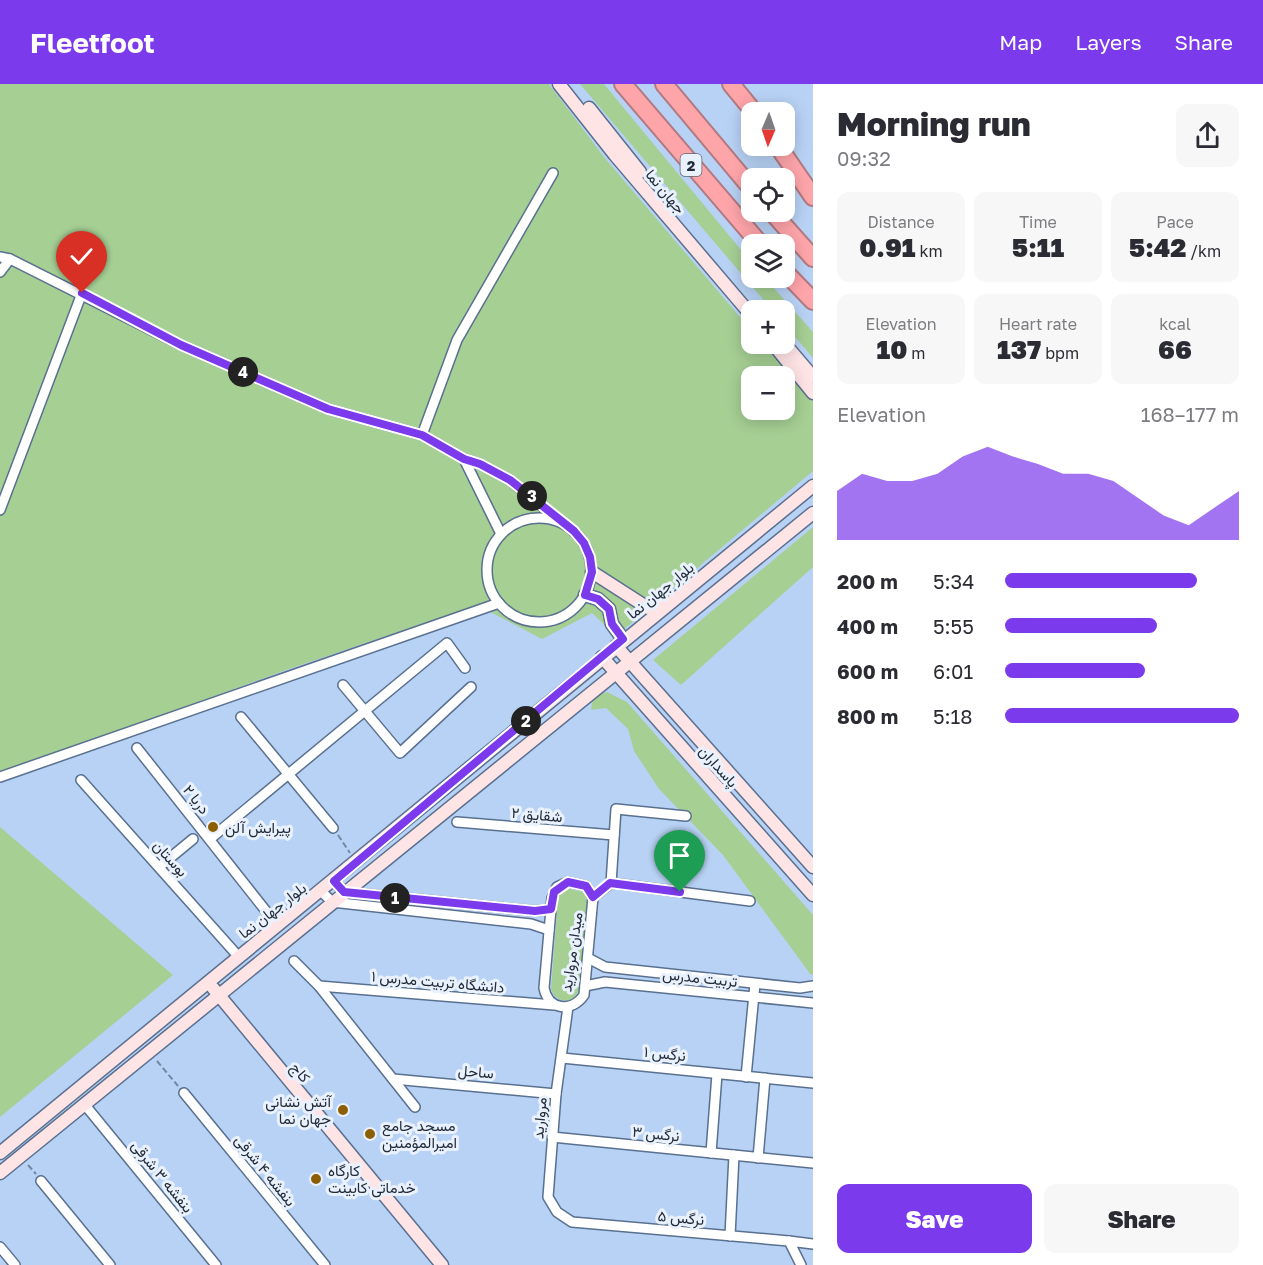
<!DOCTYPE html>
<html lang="en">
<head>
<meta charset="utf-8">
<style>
	:root { --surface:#fff; --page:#f7f7f7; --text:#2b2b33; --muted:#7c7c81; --accent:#7c3aed }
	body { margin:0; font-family:"Golos Text",Vazirmatn,sans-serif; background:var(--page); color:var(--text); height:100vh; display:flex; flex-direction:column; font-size:22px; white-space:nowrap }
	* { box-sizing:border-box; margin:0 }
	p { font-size:20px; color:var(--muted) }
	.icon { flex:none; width:33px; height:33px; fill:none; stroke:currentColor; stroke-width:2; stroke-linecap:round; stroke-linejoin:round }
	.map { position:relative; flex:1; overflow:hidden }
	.panel { display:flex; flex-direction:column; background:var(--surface); width:450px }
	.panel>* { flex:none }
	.needle { width:39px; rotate:182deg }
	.tools { position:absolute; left:741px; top:18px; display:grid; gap:12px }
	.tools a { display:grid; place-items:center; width:54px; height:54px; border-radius:12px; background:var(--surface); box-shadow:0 3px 15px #0003; font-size:30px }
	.pin { position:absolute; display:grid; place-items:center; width:51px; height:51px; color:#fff; margin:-62px -26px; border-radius:50% 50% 50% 0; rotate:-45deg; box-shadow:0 0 6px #0007 }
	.pin .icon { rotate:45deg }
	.km { position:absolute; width:30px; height:30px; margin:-15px; border-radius:50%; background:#222; color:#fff; font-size:16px; line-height:30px; text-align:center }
	.round { display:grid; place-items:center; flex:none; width:63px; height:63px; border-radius:12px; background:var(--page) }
	.overview { display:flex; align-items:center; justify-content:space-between; height:102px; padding:0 24px }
	h1 { font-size:33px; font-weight:800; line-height:45px }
	.stats { display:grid; grid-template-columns:repeat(3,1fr); gap:9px; height:102px; padding:6px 24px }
	.stats div { display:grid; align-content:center; border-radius:12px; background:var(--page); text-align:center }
	.stats b { font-size:26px; font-weight:800 }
	.stats small { font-size:16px; font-weight:400 }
	.stats p { font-size:16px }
	.chart { height:168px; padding:12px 24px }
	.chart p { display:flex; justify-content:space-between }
	.chart svg { width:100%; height:108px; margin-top:6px; fill:var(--accent); opacity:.7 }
	.button { display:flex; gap:12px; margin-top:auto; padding:12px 24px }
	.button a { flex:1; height:69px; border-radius:12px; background:var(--accent); color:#fff; font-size:24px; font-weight:800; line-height:69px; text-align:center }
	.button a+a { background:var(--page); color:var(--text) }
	ul { padding:0 24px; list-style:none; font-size:20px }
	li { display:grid; grid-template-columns:96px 72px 1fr; align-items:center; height:45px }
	li i { height:15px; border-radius:8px; background:var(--accent) }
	header { display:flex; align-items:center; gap:36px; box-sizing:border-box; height:84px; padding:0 30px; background:var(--accent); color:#fff }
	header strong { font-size:28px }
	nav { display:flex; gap:33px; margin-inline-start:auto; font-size:21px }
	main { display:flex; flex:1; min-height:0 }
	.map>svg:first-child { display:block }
	.green { fill:#a6cf94; fill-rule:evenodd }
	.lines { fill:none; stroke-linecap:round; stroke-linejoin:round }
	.street-casing { stroke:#59708f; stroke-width:12 }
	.secondary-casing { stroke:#59708f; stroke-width:15 }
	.highway-casing { stroke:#b17a82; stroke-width:20 }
	.path { stroke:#7487a1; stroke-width:2; stroke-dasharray:6 3; stroke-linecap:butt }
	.street { stroke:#fff; stroke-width:9 }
	.secondary { stroke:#ffe4e6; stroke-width:12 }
	.highway { stroke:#fea5aa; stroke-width:16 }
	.route-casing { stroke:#fff; stroke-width:12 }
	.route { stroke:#7c3aed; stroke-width:8 }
	.poi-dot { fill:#8c5f04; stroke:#e9f1fc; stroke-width:2 }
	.labels { text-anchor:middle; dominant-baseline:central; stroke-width:6; stroke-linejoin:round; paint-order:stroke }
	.shield { fill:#e9f1fc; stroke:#5d6674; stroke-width:1.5 }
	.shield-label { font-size:14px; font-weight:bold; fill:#212b39 }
	.street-label { font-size:15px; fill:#212b39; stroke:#e9f1fc }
	.poi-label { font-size:15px; fill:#212b39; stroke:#e9f1fc; text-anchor:start }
</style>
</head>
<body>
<header>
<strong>Fleetfoot</strong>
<nav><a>Map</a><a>Layers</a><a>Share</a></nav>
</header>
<main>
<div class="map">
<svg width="813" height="1181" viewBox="0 0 813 1181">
	<rect width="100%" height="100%" fill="#b8d2f5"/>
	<!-- green -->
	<g class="green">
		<path d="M0 0H549L604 73 751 246 752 260H763L813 318V387L616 552 592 529 542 555 477 521 286 586 0 690ZM752 292H784V326H752Z"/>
		<path d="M580 0H604L751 178 752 194H765L813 248V274L785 241 784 226H772Z"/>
		<path d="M813 443V483L681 601 653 576Z"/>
		<path d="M607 608 627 618 813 831V890L811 891 723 771 659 705 634 667 628 645 606 624 591 626 593 612Z"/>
		<path d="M0 743 173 891 0 1033Z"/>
		<path d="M569 805 583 808 588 817 579 907 573 915C563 919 554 915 551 905L558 815 562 808Z"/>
	</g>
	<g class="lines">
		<defs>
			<g id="street">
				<path d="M0 173 10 175 181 261 328 325 422 351 464 375 480 380 510 396 561 438"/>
				<path d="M0 188 10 175"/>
				<path d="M422 351 457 256 553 89"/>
				<path d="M464 375 501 450"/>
				<path d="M0 426 82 209"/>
				<circle cx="539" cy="486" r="52"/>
				<path d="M343 601 400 669 471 603"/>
				<path d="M241 633 333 744"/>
				<path d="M137 664 277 841"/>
				<path d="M0 693 499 519"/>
				<path d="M81 696 238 872"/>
				<path d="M457 738 614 751"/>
				<path d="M210 755 447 559 465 584"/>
				<path d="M159 783 193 755"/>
				<path d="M334 797 344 808 535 827 551 825"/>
				<path d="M568 798 586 802 593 813 584 911C572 929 548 926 544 904L552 814 557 803Z"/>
				<path d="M611 799 750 817"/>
				<path d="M321 807 332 818 531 840 549 846"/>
				<path d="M593 813 611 799 616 725 686 732"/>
				<path d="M588 874 605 883 800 904 813 902"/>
				<path d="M294 877 319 902 415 1023"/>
				<path d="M319 902 554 921"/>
				<path d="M585 902 605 898 813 919"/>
				<path d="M568 923 556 1010 548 1113 557 1128 572 1138 789 1157"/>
				<path d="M562 974 813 999"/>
				<path d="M746 993 755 900"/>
				<path d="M393 995 556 1010"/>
				<path d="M184 1009 325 1181"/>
				<path d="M85 1021 216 1181"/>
				<path d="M552 1053 813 1079"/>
				<path d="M711 1069 717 990"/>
				<path d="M758 1074 765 994"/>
				<path d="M41 1097 110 1181"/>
				<path d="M730 1152 734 1071"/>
				<path d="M0 1163 15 1181"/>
				<path d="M801 1181 789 1157 813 1160"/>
			</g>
			<g id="secondary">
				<path d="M559 0 615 71 752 232"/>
				<path d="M589 24 640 88"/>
				<path d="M784 259 813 293"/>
				<path d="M773 260 813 309"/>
				<path d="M592 488 648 524 663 522"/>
				<path d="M585 511 598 515 609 525 612 540 623 555"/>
				<path d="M616 562 813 783"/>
				<path d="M602 573 813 811"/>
				<path d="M213 904 442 1181"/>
				<path d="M0 1069 813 402"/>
				<path d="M0 1089 813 429"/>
			</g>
			<g id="highway">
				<path d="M623 0 760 160"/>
				<path d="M664 0 752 105"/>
				<path d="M731 0 754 28"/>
				<path d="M778 62 813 113"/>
				<path d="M772 128 813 174"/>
				<path d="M784 187 813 217"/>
			</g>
		</defs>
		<!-- street casing -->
		<use href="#street" class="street-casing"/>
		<!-- secondary casing -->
		<use href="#secondary" class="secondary-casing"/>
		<!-- highway casing -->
		<use href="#highway" class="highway-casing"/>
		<!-- path -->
		<g class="path">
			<path d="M338 751 350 769"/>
			<path d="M157 977 178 1002"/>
			<path d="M28 1081 36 1090"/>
		</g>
		<!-- street -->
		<use href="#street" class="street"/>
		<!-- secondary -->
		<use href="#secondary" class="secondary"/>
		<!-- highway -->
		<use href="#highway" class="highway"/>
	</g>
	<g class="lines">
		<defs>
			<path id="route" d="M82 209 181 261 328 325 422 351 464 375 480 380 510 396 574 447 584 459 590 473 592 488 585 511 598 515 609 525 612 540 623 555 334 797 344 808 535 827 551 825 554 808 568 798 586 802 593 813 610 799 680 808"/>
		</defs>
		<!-- route casing -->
		<use href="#route" class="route-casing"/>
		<!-- route -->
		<use href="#route" class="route"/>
	</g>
	<!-- markers -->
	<g class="poi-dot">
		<circle cx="213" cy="743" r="6"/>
		<circle cx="343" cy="1026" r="6"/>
		<circle cx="370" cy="1050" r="6"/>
		<circle cx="316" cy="1095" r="6"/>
	</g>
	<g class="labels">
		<!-- shield labels -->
		<rect class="shield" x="680.5" y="70" width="21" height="22" rx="4.5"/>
		<g class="shield-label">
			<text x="691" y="81">2</text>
		</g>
		<!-- street labels -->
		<g class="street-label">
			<text transform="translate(666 107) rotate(50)">جهان نما</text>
			<text transform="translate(660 506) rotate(-39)">بلوار جهان نما</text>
			<text transform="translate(719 682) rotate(48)">پاسداران</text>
			<text transform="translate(197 715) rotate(52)">دریا ۲</text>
			<text transform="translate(537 730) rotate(5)">شقایق ۲</text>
			<text transform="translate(171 774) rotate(48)">بوستان</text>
			<text transform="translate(272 826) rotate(-38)">بلوار جهان نما</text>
			<text transform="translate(571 868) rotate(-82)">میدان مروارید</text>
			<text transform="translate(700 893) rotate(6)">تربیت مدرس</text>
			<text transform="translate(438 897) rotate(5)">۱ دانشگاه تربیت مدرس</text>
			<text transform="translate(665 969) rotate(6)">نرگس ۱</text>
			<text transform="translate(476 987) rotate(5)">ساحل</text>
			<text transform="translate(301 988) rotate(51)">کاج</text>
			<text transform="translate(539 1034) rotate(-85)">مروارید</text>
			<text transform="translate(656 1049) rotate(6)">نرگس ۳</text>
			<text transform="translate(266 1086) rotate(51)">بنفشه ۴ شرقی</text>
			<text transform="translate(163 1092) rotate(51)">بنفشه ۳ شرقی</text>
			<text transform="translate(681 1133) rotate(5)">۵ نرگس</text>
		</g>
		<!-- poi labels -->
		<g class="poi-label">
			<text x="225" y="743">پیرایش آلن</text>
			<text x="331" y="1017" text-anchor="end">آتش نشانی<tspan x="331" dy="17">جهان نما</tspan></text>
			<text x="382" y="1041">مسجد جامع<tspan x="382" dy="17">امیرالمؤمنین</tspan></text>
			<text x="328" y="1086">کارگاه<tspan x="328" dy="17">خدماتی کابینت</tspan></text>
		</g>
	</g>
</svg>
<div class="tools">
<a><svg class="needle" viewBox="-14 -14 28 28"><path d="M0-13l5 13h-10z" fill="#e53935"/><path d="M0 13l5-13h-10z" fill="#7c7c81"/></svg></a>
<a><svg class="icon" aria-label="locate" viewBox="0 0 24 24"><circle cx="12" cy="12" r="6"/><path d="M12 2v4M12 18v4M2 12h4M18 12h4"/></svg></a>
<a><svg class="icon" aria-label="layers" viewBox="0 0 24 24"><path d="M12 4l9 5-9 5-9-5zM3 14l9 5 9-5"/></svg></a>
<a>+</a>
<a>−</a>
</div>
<div class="pin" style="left:680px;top:808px;background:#1e9e55"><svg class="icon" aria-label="arrive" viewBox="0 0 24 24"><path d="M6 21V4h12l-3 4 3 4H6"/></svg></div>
<div class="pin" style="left:82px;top:209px;background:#d93025"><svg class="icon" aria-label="check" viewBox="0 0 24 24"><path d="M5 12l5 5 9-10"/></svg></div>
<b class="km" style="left:395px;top:814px">1</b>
<b class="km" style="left:526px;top:637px">2</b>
<b class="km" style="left:532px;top:412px">3</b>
<b class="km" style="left:243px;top:288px">4</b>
</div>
<section class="panel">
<div class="overview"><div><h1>Morning run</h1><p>09:32</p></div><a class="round"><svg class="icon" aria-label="share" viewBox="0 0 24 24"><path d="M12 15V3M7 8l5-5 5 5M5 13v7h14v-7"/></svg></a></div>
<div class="stats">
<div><p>Distance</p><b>0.91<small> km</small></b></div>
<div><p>Time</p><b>5:11</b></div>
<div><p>Pace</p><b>5:42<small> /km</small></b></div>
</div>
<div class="stats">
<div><p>Elevation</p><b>10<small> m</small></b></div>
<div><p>Heart rate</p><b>137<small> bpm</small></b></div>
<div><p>kcal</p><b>66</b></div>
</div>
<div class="chart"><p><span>Elevation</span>168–177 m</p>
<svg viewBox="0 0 160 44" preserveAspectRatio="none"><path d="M0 44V24L10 17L20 20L30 20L40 17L50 10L60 6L70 10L80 13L90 17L100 17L110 20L120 27L130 34L140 38L150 31L160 24V44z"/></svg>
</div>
<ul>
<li><b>200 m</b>5:34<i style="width:82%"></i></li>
<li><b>400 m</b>5:55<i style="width:65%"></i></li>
<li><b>600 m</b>6:01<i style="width:60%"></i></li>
<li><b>800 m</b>5:18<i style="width:100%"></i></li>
</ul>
<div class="button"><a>Save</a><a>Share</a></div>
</section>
</main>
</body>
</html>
